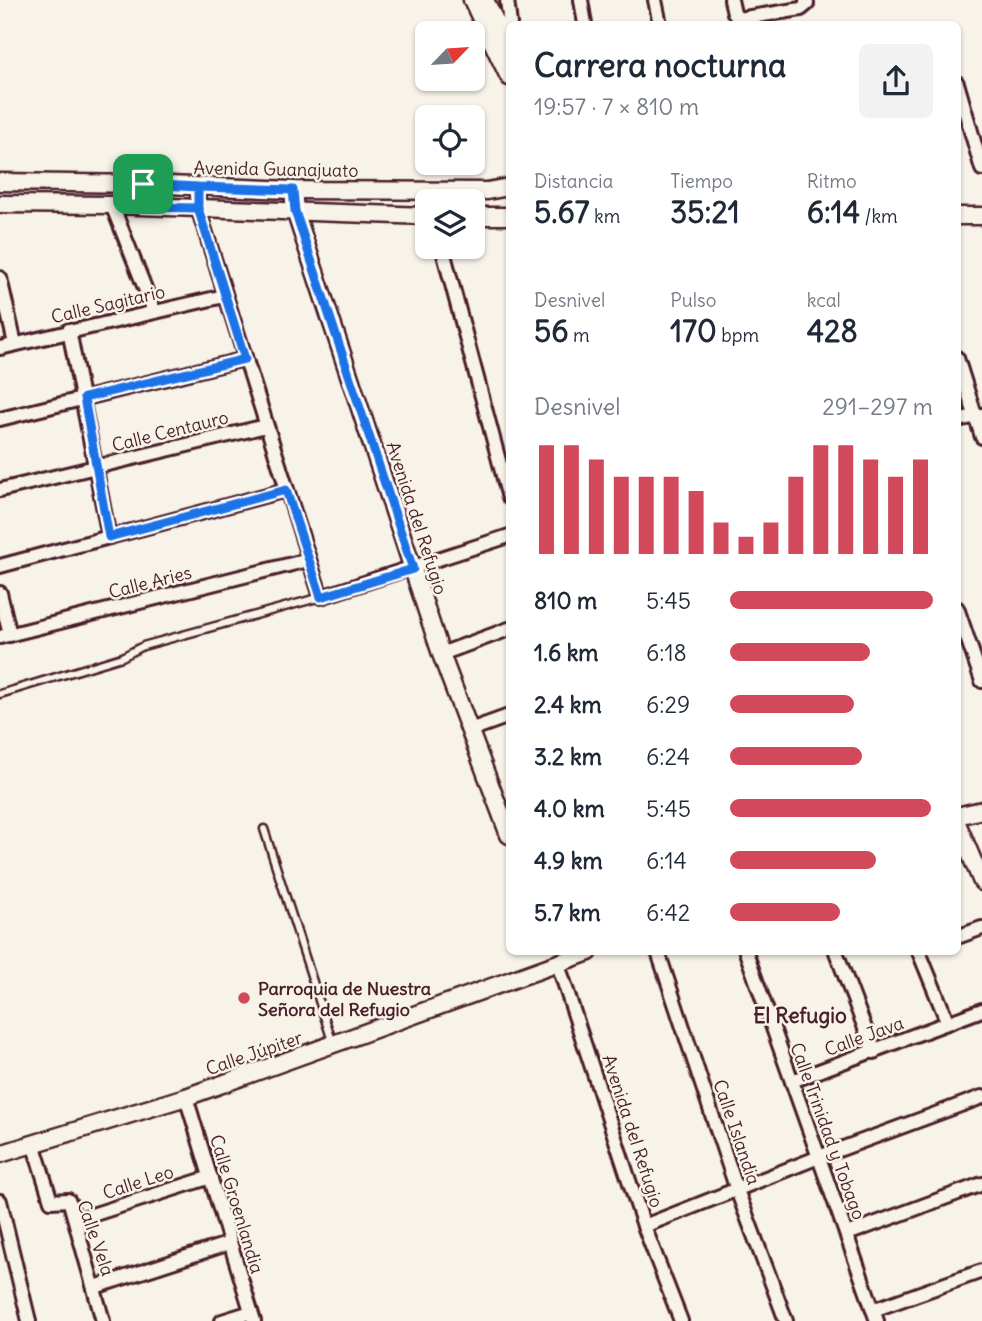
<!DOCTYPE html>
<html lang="es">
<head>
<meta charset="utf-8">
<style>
	:root { --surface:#fff; --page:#f2f2f3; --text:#1f2937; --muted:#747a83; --accent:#d1495b }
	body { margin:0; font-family:Delius,sans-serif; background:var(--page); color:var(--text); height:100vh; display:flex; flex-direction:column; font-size:26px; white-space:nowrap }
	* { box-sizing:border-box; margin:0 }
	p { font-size:23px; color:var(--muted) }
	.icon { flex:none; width:38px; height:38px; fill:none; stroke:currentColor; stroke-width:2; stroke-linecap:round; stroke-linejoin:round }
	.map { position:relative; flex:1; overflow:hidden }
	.panel { position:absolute; left:506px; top:21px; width:455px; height:934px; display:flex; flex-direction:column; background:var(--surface); border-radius:10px; box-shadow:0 2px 5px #0004 }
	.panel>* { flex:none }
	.needle { width:46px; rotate:65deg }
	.buttons { position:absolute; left:415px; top:21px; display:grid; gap:14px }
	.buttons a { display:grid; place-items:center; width:70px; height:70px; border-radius:10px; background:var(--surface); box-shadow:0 2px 5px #0004; font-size:35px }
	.pin { position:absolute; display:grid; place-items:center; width:60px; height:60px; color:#fff; margin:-30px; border-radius:14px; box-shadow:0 4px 10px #0006 }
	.round { display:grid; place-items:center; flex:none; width:74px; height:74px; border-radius:10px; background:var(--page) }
	.headline { display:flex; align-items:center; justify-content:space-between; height:119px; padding:0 28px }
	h1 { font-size:32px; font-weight:800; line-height:52px }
	.figures { display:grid; grid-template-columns:repeat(3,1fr); gap:10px; height:119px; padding:7px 28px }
	.figures div { display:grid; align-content:center }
	.figures b { font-size:30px; font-weight:800 }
	.figures small { font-size:19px; font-weight:400 }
	.figures p { font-size:19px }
	.chart { height:196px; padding:14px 28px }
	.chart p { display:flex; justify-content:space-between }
	.chart svg { width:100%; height:126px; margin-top:7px; stroke:var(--accent); stroke-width:6 }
	ul { padding:0 28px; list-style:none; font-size:23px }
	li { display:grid; grid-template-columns:112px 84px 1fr; align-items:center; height:52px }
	li i { height:18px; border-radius:9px; background:var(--accent) }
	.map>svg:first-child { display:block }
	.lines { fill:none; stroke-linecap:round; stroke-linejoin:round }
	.service-casing { stroke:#4a1f2b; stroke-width:11 }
	.minor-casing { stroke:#4a1f2b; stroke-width:18 }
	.tertiary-casing { stroke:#4a1f2b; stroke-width:21 }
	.service { stroke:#f7f3e8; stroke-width:6 }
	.minor { stroke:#f7f3e8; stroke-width:12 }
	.tertiary { stroke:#f7f3e8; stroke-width:16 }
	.route-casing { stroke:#fff; stroke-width:14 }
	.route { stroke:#1a73e8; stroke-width:9 }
	.poi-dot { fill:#d1495b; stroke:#f7f3e8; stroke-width:2.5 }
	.labels { text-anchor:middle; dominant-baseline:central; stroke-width:5; stroke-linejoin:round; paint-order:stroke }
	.street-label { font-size:18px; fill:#4a1f2b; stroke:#f7f3e8 }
	.poi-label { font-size:18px; font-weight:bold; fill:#4a1f2b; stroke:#f7f3e8; text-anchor:start }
	.quarter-label { font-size:21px; font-weight:bold; fill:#4a1f2b; stroke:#f7f3e8 }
</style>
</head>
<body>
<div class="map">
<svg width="982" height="1321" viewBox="0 0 982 1321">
	<rect width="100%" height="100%" fill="#f7f3e8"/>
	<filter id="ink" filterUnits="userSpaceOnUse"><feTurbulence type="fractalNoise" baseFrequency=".0143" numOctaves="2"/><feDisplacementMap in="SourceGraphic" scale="14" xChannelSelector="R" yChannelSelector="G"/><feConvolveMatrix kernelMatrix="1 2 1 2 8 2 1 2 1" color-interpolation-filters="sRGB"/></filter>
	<g filter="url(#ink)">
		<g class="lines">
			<defs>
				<g id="service">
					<path d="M0 694 122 657 143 646 321 597"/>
					<path d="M264 829 333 1044"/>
				</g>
				<g id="minor">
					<path d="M507 0 510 24"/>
					<path d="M581 0 585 24"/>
					<path d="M655 0 660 24"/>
					<path d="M731 0 734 13 738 19 801 9 807 4 806 0"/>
					<path d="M957 83 982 169"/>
					<path d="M198 187V208L321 597 509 536"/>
					<path d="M112 205 154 311"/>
					<path d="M442 247 509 498"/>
					<path d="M0 278 15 344"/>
					<path d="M69 330 109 537"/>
					<path d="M0 348 224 296"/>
					<path d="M957 358 982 437"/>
					<path d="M0 419 245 359"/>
					<path d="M957 420 982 415"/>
					<path d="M0 490 266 426"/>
					<path d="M0 566 286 490"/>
					<path d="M0 593 10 635"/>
					<path d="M957 608 982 681"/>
					<path d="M0 637 308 560"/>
					<path d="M441 654 509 629"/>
					<path d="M470 730 509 716"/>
					<path d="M957 937 982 928"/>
					<path d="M658 952 737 1190 786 1321"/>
					<path d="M746 952 877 1321"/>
					<path d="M836 952 874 1052"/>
					<path d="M919 952 948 1023"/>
					<path d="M558 964 644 1226 681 1321"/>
					<path d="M792 1081 982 1010"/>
					<path d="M186 1097 254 1321"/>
					<path d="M33 1143 51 1201 68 1200 70 1203 103 1321"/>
					<path d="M0 1201 29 1321"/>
					<path d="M76 1220 211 1177"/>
					<path d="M644 1226 819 1157 982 1097"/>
					<path d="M847 1234 982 1184"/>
					<path d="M95 1287 230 1243"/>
					<path d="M873 1310 982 1271"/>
					<path d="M222 1321 251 1312"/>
				</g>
				<g id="tertiary">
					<path d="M472 0 509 77"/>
					<path d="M485 0 509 49"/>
					<path d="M0 182 143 184 293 190 487 191 509 187"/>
					<path d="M293 190 295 211 441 654 509 835"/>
					<path d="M0 204 112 205 427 216"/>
					<path d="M472 216H509"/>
					<path d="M957 216H982"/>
					<path d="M957 816 982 810"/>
					<path d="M957 823 982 882"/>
					<path d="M0 1154 186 1097 589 952"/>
				</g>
			</defs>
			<!-- service casing -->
			<use href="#service" class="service-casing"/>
			<!-- minor casing -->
			<use href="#minor" class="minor-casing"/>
			<!-- tertiary casing -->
			<use href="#tertiary" class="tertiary-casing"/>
			<!-- service -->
			<use href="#service" class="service"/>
			<!-- minor -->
			<use href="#minor" class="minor"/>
			<!-- tertiary -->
			<use href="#tertiary" class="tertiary"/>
		</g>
	</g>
	<g class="lines" filter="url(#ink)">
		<defs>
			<path id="route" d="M143 184 198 187V208L245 359 84 398 109 537 286 490 321 597 413 569 295 211 293 190 198 187V208L143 207V184"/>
		</defs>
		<!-- route casing -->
		<use href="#route" class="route-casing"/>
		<!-- route -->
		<use href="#route" class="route"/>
	</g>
	<!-- markers -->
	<circle class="poi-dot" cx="244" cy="998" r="7"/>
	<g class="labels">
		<!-- street labels -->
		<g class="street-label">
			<text transform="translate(276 169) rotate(1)">Avenida Guanajuato</text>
			<text transform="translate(108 304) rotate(-13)">Calle Sagitario</text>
			<text transform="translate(170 431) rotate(-14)">Calle Centauro</text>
			<text transform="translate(417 518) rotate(72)">Avenida del Refugio</text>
			<text transform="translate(150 582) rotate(-14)">Calle Aries</text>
			<text transform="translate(864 1036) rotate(-20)">Calle Java</text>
			<text transform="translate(254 1053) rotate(-19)">Calle Júpiter</text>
			<text transform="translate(633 1131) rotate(72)">Avenida del Refugio</text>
			<text transform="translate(828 1131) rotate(70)">Calle Trinidad y Tobago</text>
			<text transform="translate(737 1132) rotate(71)">Calle Islandia</text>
			<text transform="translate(138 1182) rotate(-18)">Calle Leo</text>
			<text transform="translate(237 1204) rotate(73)">Calle Groenlandia</text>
			<text transform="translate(96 1238) rotate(71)">Calle Vela</text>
		</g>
		<!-- poi labels -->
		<g class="poi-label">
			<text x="258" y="988">Parroquia de Nuestra<tspan x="258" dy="21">Señora del Refugio</tspan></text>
		</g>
		<!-- quarter labels -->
		<g class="quarter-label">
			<text x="800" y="1015">El Refugio</text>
		</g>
	</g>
</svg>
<div class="buttons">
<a><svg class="needle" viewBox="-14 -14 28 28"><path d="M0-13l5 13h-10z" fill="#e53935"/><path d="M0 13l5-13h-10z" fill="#747a83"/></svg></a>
<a><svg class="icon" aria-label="locate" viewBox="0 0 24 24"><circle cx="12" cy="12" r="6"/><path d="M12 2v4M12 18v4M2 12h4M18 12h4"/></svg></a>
<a><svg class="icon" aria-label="layers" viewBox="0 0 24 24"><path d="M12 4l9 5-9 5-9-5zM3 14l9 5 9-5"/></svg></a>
</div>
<div class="pin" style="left:143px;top:184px;background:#1e9e55"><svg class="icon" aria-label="arrive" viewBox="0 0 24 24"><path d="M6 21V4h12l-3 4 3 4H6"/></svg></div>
<section class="panel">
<div class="headline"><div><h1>Carrera nocturna</h1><p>19:57 · 7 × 810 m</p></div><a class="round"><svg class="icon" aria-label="share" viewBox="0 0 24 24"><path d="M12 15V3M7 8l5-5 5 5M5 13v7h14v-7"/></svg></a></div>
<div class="figures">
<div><p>Distancia</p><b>5.67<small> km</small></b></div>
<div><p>Tiempo</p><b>35:21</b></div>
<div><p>Ritmo</p><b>6:14<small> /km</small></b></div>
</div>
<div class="figures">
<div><p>Desnivel</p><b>56<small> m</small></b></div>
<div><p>Pulso</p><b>170<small> bpm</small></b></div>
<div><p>kcal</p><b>428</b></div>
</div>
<div class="chart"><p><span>Desnivel</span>291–297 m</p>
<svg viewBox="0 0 160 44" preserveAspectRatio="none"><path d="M5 44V6M15 44V6M25 44V11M35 44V17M45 44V17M55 44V17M65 44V22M75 44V33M85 44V38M95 44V33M105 44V17M115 44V6M125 44V6M135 44V11M145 44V17M155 44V11"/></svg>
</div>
<ul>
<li><b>810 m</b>5:45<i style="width:100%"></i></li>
<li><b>1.6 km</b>6:18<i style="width:69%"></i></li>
<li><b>2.4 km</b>6:29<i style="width:61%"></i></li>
<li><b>3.2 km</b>6:24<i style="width:65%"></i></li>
<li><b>4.0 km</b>5:45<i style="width:99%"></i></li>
<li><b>4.9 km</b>6:14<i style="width:72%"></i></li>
<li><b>5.7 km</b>6:42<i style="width:54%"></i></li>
</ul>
</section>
</div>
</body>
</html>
